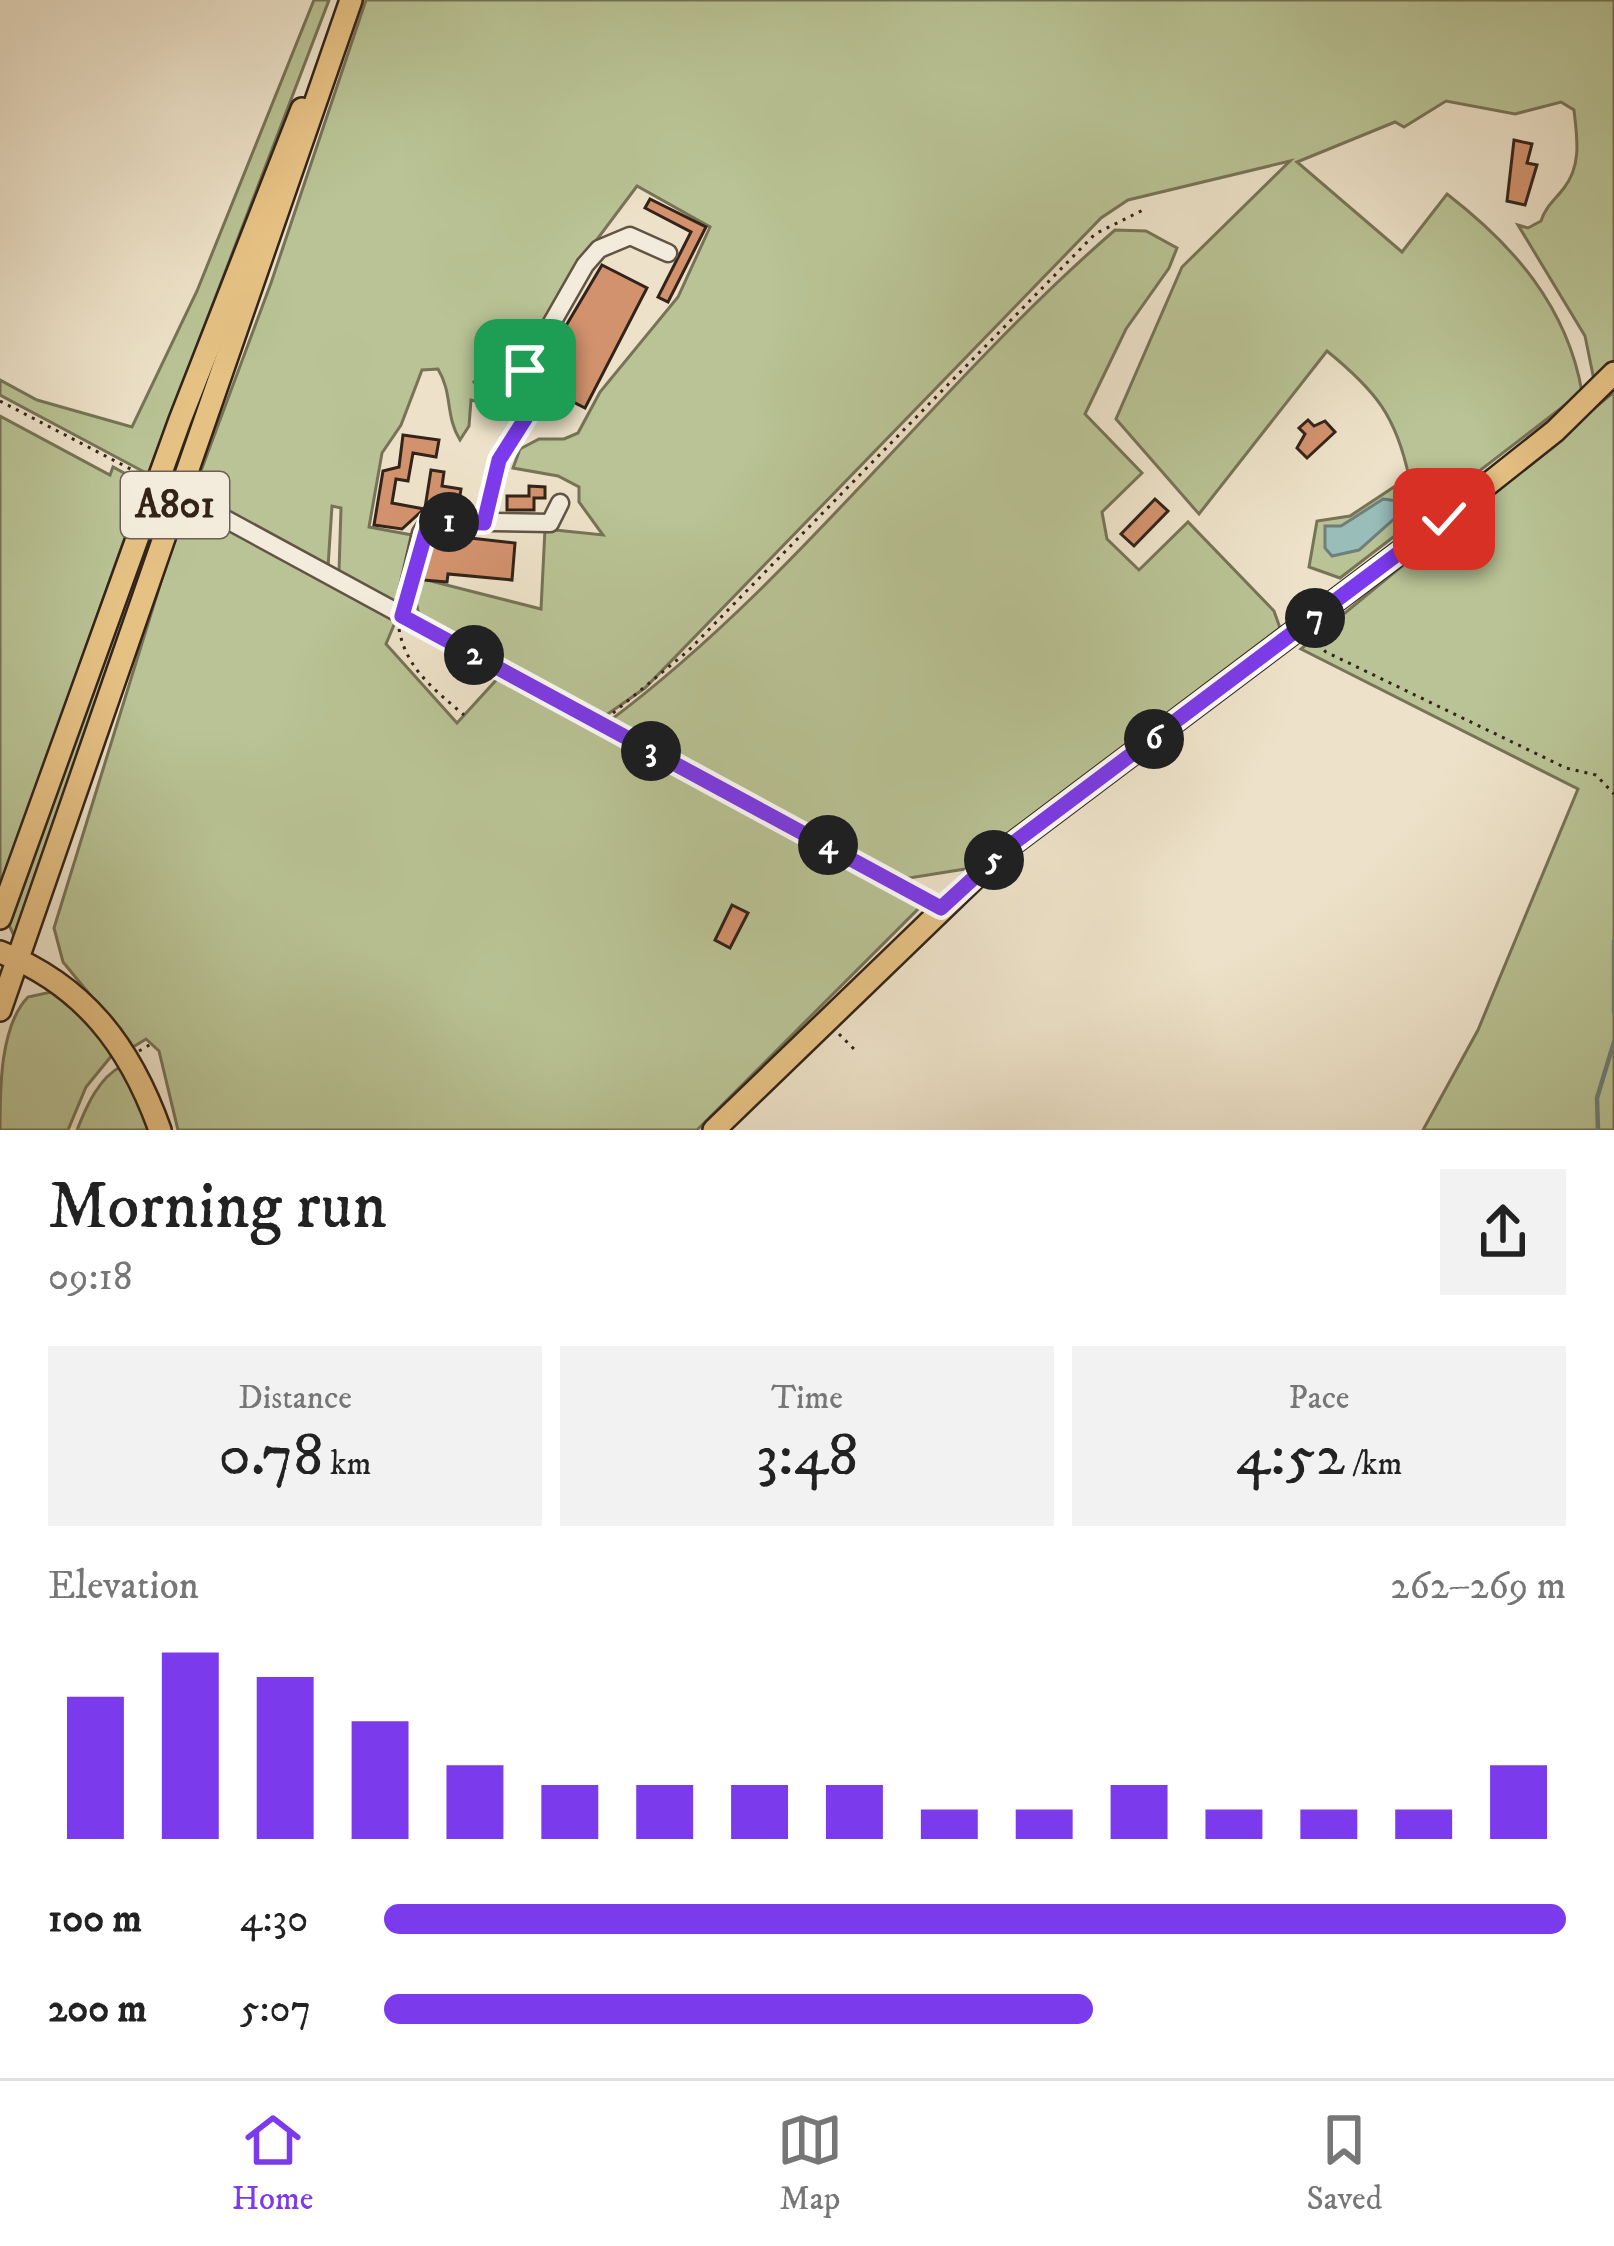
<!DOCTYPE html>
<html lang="en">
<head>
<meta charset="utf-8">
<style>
	:root { --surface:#fff; --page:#f2f2f2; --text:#222; --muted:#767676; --line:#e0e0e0; --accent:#7c3aed }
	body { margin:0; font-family:"IM FELL DW Pica",serif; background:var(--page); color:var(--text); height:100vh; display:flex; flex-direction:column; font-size:45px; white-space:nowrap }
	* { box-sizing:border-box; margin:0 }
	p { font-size:39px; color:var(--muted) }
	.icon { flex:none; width:66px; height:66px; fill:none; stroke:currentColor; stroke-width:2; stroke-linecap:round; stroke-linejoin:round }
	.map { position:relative; height:1130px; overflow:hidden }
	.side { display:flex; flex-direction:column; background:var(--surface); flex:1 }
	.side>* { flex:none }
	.pin { position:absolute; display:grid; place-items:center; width:102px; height:102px; color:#fff; margin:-51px; border-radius:24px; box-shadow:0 6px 18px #0006 }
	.km { position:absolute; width:60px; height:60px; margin:-30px; border-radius:50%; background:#222; color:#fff; font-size:33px; line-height:60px; text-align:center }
	.round { display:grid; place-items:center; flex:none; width:126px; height:126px; border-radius:0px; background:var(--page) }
	.overview { display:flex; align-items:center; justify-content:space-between; height:204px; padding:0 48px }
	h1 { font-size:66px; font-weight:600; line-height:90px }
	.stats { display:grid; grid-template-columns:repeat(3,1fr); gap:18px; height:204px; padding:12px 48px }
	.stats div { display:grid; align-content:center; border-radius:0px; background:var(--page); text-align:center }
	.stats b { font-size:60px; font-weight:600 }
	.stats small { font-size:33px; font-weight:400 }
	.stats p { font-size:33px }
	.chart { height:336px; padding:24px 48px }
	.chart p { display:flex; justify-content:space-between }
	.chart svg { width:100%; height:216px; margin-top:12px; stroke:var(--accent); stroke-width:6 }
	ul { padding:0 48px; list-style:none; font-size:39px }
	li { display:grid; grid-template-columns:192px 144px 1fr; align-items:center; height:90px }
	li i { height:30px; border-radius:15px; background:var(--accent) }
	.tab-bar { display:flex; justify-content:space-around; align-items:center; height:168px; border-top:3px solid var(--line); background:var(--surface); font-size:33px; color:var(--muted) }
	.tab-bar a { display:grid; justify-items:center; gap:6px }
	.tab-bar .selected { color:var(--accent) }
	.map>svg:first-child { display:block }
	.green { fill:#b9c395; stroke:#767357; stroke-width:3 }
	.water { fill:#99bdb9; stroke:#707f79; stroke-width:3 }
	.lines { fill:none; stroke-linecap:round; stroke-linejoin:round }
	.stream { stroke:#707f79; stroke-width:4.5 }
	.building { fill:#d2926d; stroke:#332319; stroke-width:3 }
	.minor-casing { stroke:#625345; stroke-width:21 }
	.major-casing { stroke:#332319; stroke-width:26 }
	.path { stroke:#332319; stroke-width:3; stroke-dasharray:3 6; stroke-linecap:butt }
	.minor { stroke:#f3ecdc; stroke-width:16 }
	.major { stroke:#e6c184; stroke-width:21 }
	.route-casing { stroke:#fff; stroke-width:24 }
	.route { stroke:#7c3aed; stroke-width:15 }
	.labels { text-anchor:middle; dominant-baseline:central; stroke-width:9; stroke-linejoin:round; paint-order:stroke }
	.shield { fill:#f3ecdc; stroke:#6d5f54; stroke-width:3 }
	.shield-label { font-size:39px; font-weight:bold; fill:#332319 }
</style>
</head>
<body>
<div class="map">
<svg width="1614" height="1130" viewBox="0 0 1614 1130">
	<rect width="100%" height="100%" fill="#ede2c9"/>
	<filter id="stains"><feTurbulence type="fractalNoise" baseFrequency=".00167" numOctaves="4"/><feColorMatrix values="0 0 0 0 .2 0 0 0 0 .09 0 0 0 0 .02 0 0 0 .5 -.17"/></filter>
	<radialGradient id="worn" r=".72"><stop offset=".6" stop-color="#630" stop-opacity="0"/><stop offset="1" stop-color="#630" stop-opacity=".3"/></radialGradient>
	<!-- green -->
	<g class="green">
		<path d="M314 0H329L148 474 0 395V380L37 400 132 427 197 291Z"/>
		<path d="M366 0H1614V363L1594 380 1585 336 1518 225 1528 228 1541 221C1546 206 1554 201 1564 188 1582 165 1577 138 1574 110L1561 102 1515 114 1446 101 1404 127 1395 122 1297 162 1402 252 1447 194C1513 245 1567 306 1582 392L1340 578 1309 567 1317 521 1350 516 1409 477C1396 416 1376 391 1327 351L1199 514 1116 419 1182 267 1290 161 1128 200 1101 218 645 688 602 718 420 621 416 601 423 579 541 609 545 529 603 535 579 502V487L558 476 513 468 520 449 539 439H564L578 433 600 392 678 297 710 227 637 186 592 246 543 330 505 371H487L474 382 493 405 471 400 469 426 460 440C445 416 453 394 438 369L422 370 401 425 382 453 369 527 412 535 400 608 339 572 341 508 332 506 328 567 192 495 271 283Z"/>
		<path d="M1115 230 1146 231 1177 248 1169 268 1126 329 1085 414 1142 473 1102 512 1107 539 1139 570 1188 522 1274 611 1280 628 965 869 903 879 608 722C797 581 937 384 1115 230Z"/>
		<path d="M1614 392V1130H1423L1478 1030 1578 789 1301 649Z"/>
		<path d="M193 409 198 412 15 938 9 925Z"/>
		<path d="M0 416 110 475 113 467 144 484 0 889Z"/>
		<path d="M185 504 396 620 386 644 457 723 499 677 921 906 697 1130H178L159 1051 146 1039 133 1047 63 962 54 928Z"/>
		<path d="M51 992 64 997 113 1054 86 1087 68 1130H0C0 1088 0 1026 28 997Z"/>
		<path d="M122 1066 150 1130H77C86 1107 99 1077 122 1066Z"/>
	</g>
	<!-- water -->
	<path class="water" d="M1383 499 1405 502 1404 510 1359 550 1332 556 1325 548V526H1341Z"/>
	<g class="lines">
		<!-- stream -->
		<g class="stream">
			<path d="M1614 941V1012"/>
			<path d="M1598 1130 1597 1098 1614 1042"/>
		</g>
	</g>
	<!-- building -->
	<g class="building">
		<path d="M1514 140 1532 144 1527 163 1537 165 1525 205 1507 201Z"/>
		<path d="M650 199 706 227 668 302 658 297 691 232 645 208Z"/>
		<path d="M602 265 647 288 585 408 540 385 538 373Z"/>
		<path d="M1308 420 1314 426 1325 421 1335 432 1307 458 1297 448 1305 434 1299 428Z"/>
		<path d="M403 435 439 440 436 457 413 453 408 481 396 479 392 503 424 509 402 529 374 525 383 471 399 467Z"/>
		<path d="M431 470 444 472 442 486 461 489 458 508H425Z"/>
		<path d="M529 486 545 487V498H534V510H507V496H529Z"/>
		<path d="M1155 499 1168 511 1134 546 1121 534Z"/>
		<path d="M435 534 515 543 512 580 448 574 447 582 423 580Z"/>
		<path d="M732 905 748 913 730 948 715 940Z"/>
	</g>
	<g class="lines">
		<defs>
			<g id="minor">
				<path d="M196 503 941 908"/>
				<path d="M484 523 499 460 531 411 525 370 585 265 599 249 630 236 668 253"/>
				<path d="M402 616 421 533 429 521 550 523 560 503"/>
			</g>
			<g id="major">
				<path d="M0 918 180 420 302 109"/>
				<path d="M0 952C84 985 130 1046 160 1130"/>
				<path d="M0 1010 351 0"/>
				<path d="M714 1130 1003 851 1444 519 1555 431 1614 373"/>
			</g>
		</defs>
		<!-- minor casing -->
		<use href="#minor" class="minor-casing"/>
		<!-- major casing -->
		<use href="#major" class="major-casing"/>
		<!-- path -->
		<g class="path">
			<path d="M0 401 142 475"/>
			<path d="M399 629C406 669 435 690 464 715"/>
			<path d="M1311 638 1326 652 1566 768 1596 775 1614 794"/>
			<path d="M613 713 688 651 1095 234 1145 209"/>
			<path d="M839 1034 855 1050"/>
			<path d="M139 1051 151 1044"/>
		</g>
		<!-- minor -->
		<use href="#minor" class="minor"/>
		<!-- major -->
		<use href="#major" class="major"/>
	</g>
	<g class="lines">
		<defs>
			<path id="route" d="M525 370 530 411 499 460 484 523 429 521 402 616 941 908 1003 851 1444 519"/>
		</defs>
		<!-- route casing -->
		<use href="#route" class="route-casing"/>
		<!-- route -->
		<use href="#route" class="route"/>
	</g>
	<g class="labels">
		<!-- shield labels -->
		<rect class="shield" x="121" y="472" width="108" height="66" rx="9"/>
		<g class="shield-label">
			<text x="175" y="505">A801</text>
		</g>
	</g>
	<rect width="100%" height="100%" filter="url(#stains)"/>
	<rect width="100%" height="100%" fill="url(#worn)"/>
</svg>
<div class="pin" style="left:525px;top:370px;background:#1e9e55"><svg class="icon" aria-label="arrive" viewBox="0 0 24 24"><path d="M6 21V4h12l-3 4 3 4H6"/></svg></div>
<div class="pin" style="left:1444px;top:519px;background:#d93025"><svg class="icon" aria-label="check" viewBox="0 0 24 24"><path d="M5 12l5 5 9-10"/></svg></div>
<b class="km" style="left:449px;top:522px">1</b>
<b class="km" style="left:474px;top:655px">2</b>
<b class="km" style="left:651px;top:751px">3</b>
<b class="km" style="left:828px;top:845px">4</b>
<b class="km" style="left:994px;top:860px">5</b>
<b class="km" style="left:1154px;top:739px">6</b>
<b class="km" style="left:1315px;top:618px">7</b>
</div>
<section class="side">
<div class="overview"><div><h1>Morning run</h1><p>09:18</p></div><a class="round"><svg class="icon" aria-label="share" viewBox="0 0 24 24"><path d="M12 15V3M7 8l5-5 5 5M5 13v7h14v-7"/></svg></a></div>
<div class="stats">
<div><p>Distance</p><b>0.78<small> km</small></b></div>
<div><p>Time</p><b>3:48</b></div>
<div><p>Pace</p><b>4:52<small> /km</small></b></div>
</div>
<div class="chart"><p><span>Elevation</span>262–269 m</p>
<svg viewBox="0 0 160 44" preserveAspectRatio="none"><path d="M5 44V15M15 44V6M25 44V11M35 44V20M45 44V29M55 44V33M65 44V33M75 44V33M85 44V33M95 44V38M105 44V38M115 44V33M125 44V38M135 44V38M145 44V38M155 44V29"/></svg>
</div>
<ul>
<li><b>100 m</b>4:30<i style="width:100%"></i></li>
<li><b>200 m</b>5:07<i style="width:60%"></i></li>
</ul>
</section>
<nav class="tab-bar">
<a class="selected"><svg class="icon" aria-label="home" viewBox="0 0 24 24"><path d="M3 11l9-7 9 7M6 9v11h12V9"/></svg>Home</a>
<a><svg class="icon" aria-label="map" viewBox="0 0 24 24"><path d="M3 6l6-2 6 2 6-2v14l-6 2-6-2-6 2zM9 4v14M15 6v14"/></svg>Map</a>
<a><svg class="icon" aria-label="saved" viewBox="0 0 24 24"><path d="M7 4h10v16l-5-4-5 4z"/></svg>Saved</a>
</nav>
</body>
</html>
